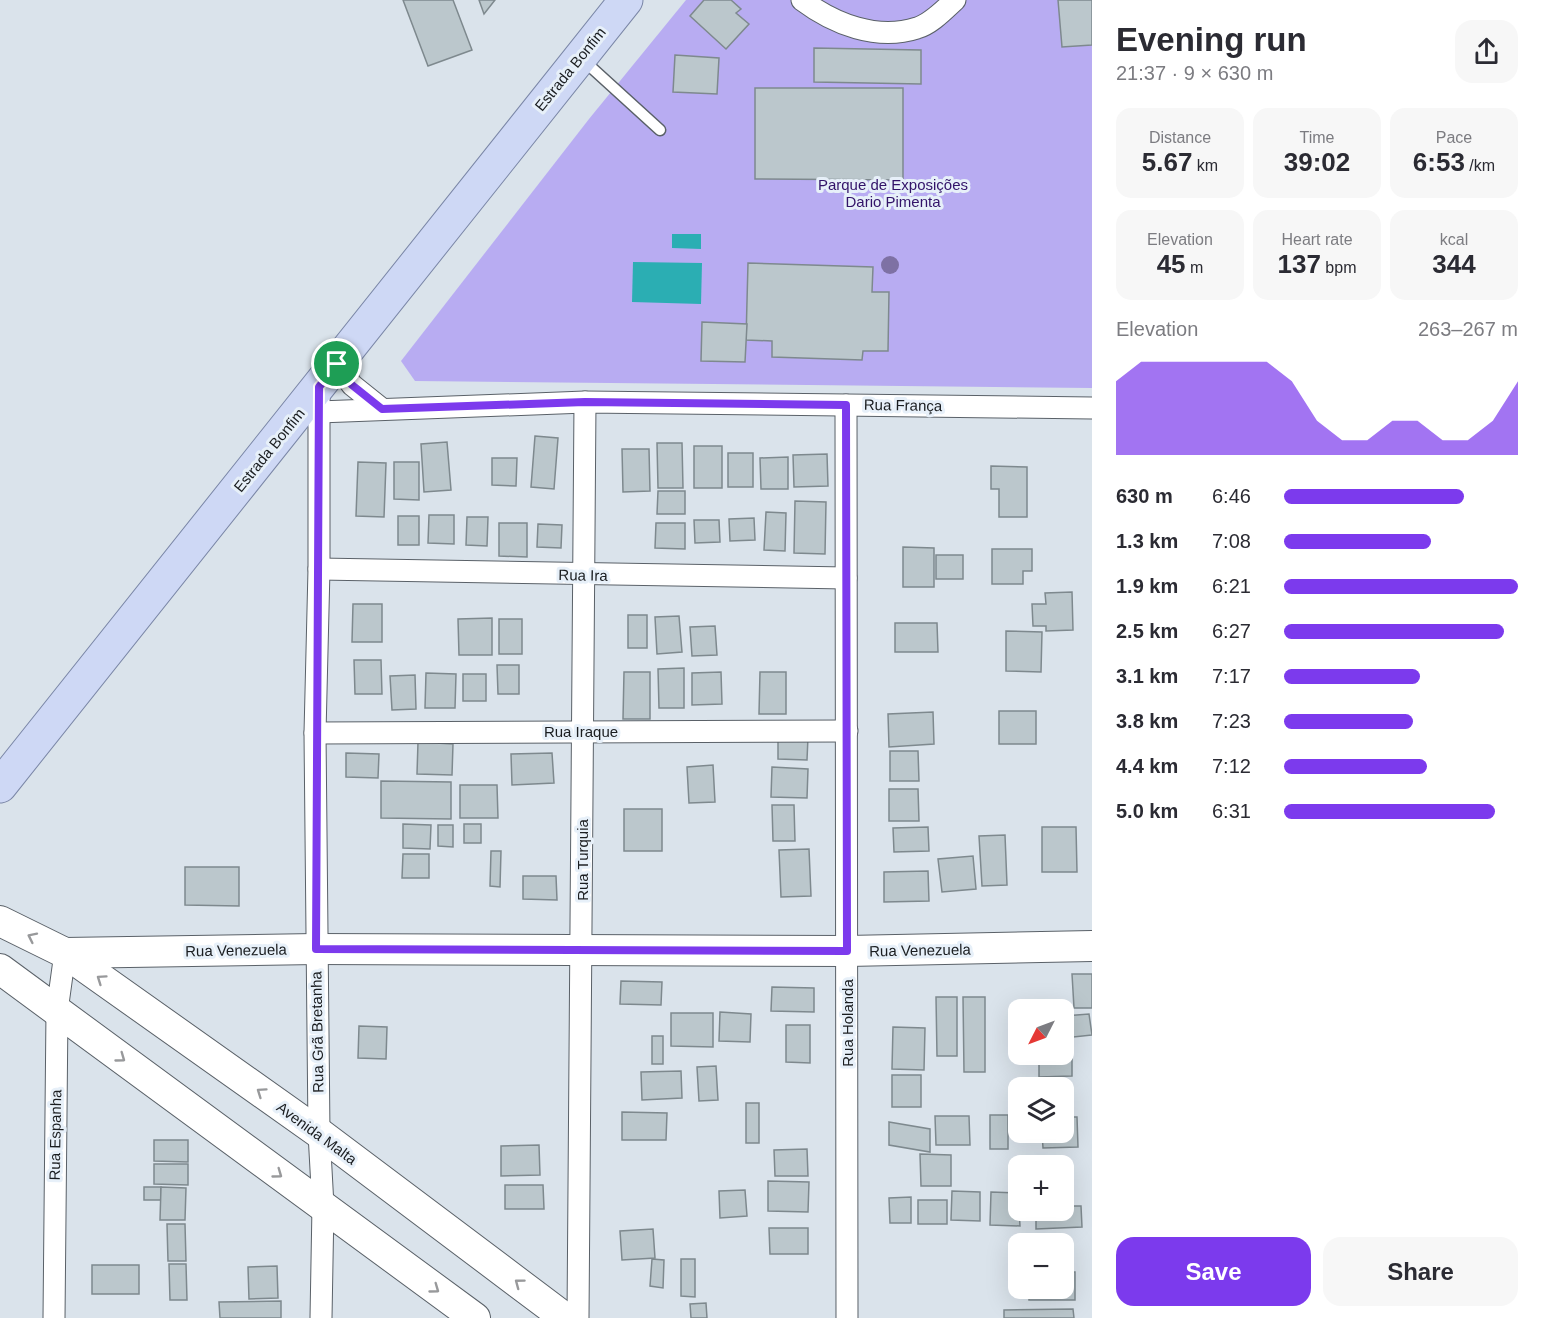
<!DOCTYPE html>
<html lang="en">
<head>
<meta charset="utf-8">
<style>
	:root { --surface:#fff; --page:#f7f7f7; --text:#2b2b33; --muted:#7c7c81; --accent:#7c3aed }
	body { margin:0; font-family:Helvetica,sans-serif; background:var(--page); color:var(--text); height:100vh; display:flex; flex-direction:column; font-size:22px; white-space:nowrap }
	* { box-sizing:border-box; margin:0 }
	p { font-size:20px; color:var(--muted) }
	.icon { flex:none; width:33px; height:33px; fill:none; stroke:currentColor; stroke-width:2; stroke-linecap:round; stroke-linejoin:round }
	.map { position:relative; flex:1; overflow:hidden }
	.details { display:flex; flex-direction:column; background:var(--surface); width:450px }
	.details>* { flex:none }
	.needle { width:39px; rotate:228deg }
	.buttons { position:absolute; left:1008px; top:999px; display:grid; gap:12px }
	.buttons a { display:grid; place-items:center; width:66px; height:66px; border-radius:12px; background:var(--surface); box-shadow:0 6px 24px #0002; font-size:30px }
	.pin { position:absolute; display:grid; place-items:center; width:51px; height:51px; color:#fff; margin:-26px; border:3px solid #fff; border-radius:50%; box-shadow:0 2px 6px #0007 }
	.round { display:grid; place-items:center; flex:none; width:63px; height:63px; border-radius:18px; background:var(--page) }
	.headline { display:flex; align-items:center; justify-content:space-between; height:102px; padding:0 24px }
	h1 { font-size:33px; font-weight:800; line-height:45px }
	.metrics { display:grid; grid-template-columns:repeat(3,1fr); gap:9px; height:102px; padding:6px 24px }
	.metrics div { display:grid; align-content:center; border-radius:15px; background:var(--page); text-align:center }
	.metrics b { font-size:26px; font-weight:800 }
	.metrics small { font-size:16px; font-weight:400 }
	.metrics p { font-size:16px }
	.chart { height:168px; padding:12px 24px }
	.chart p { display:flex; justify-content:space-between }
	.chart svg { width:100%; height:108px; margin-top:6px; fill:var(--accent); opacity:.7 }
	.button { display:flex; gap:12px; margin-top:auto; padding:12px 24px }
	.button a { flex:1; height:69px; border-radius:18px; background:var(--accent); color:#fff; font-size:24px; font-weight:800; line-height:69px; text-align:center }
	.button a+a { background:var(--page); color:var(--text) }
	ul { padding:0 24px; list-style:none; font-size:20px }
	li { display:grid; grid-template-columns:96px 72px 1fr; align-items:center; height:45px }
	li i { height:15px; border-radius:8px; background:var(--accent) }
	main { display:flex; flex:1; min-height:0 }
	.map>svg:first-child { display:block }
	.green { fill:#b8acf2 }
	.water { fill:#2baeb3 }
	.building { fill:#bbc7cc; stroke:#7e898e; stroke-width:1.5 }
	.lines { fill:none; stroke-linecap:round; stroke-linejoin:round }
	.lane-casing { stroke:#5a6168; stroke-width:13 }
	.street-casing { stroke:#5a6168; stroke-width:23 }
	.secondary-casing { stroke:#5a6168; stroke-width:32 }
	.primary-casing { stroke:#7a86a6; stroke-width:35 }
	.lane { stroke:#fff; stroke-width:10 }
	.street { stroke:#fff; stroke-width:21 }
	.secondary { stroke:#fff; stroke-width:30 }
	.primary { stroke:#ced8f5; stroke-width:33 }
	.tree { fill:#7e71a4 }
	.oneway { stroke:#98999b }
	.route-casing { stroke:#fff; stroke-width:12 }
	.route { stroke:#7c3aed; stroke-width:8 }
	.labels { text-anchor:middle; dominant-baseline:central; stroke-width:6; stroke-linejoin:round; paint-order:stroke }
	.street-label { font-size:15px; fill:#1a1d20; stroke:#e7f0f9 }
	.park-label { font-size:15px; fill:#321369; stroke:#e7f0f9 }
</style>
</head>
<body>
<main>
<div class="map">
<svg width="1092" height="1318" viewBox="0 0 1092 1318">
	<rect width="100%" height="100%" fill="#dae3eb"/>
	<!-- green -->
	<path class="green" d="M686 0H1092V388L415 381 401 361 589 119Z"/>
	<!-- water -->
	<g class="water">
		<path d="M672 234H701V249L672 248Z"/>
		<path d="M633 262 702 263 701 304 632 302Z"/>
	</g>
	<!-- building -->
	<g class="building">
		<path d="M403 0H453L472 50 428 66Z"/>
		<path d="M479 0H495L484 14Z"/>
		<path d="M704 0H731L741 9 736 13 749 24 726 49 690 16Z"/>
		<path d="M1058 0H1092V45L1062 47Z"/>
		<path d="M814 48 921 50V84L814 82Z"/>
		<path d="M675 55 719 58 717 94 673 92Z"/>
		<path d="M755 88H903V180L755 179Z"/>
		<path d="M748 263 873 267 872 292H889L888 351H863L862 360 772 357V341L746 340Z"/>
		<path d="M702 322 747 324 745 362 701 361Z"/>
		<path d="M535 436 558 438 554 489 531 487Z"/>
		<path d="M447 442 451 490 424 492 421 444Z"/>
		<path d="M657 443H682L683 488H658Z"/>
		<rect x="694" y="446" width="28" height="42"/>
		<path d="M622 449H649L650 491 623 492Z"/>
		<rect x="728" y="453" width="25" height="34"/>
		<path d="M827 454 828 486 794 487 793 455Z"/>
		<path d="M788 457V489H761L760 458Z"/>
		<path d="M492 458H517L516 486 492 485Z"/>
		<path d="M358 462 386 463 384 517 356 516Z"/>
		<path d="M394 462H419V500L394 499Z"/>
		<path d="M991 466 1027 467V517H999V489H991Z"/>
		<path d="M658 491H685V514H657Z"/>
		<path d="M795 501 826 502 825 554 794 553Z"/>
		<path d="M766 512 786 513 785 551 764 550Z"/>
		<path d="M429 515H454V544L428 543Z"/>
		<rect x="398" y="516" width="21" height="29"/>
		<path d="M467 517H488L487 546 466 545Z"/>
		<path d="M754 518 755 540 730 541 729 519Z"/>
		<path d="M694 520H719L720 542 695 543Z"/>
		<path d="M499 523H527V557L499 556Z"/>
		<path d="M656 523H685V549L655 548Z"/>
		<path d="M538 524 562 525 561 548 537 547Z"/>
		<path d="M903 547 934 548V587H903Z"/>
		<path d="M992 549H1032V571H1023V584H992Z"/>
		<rect x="936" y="555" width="27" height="24"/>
		<path d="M1072 592 1073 630 1046 631V626H1033L1032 604H1046L1045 593Z"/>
		<path d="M353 604H382V642H352Z"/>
		<rect x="628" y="615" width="19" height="33"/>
		<path d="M679 616 682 652 657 654 655 617Z"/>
		<path d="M492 618V655H459L458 619Z"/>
		<rect x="499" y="619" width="23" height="35"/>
		<path d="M895 623H937L938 652H895Z"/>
		<path d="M715 626 717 655 692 656 690 627Z"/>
		<path d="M1006 631 1042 632 1041 672 1006 671Z"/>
		<path d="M354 660H381L382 694H355Z"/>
		<path d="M497 665H519V694H498Z"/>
		<path d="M684 668V708H659L658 669Z"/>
		<path d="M624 672H650V719H623Z"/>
		<path d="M721 672 722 704 692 705V673Z"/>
		<path d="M760 672H786V714H759Z"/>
		<path d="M426 673 456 674 455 708H425Z"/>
		<rect x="463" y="674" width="23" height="27"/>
		<path d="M415 675 416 709 392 710 390 676Z"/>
		<rect x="999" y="711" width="37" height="33"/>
		<path d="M933 712 934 744 889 747 888 714Z"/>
		<path d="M778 736 808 737 807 760 778 759Z"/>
		<path d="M418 742 453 744 452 775 417 774Z"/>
		<path d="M890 751H918L919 781H890Z"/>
		<path d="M346 753 379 754 378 778 346 777Z"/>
		<path d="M552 753 554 783 512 785 511 754Z"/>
		<path d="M713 765 715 802 689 803 687 767Z"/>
		<path d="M772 767 808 769 807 798 771 797Z"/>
		<path d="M381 781 451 782V819L381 818Z"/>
		<path d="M460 785H497L498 818H460Z"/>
		<path d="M889 789H918L919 821H889Z"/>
		<path d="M772 805H794L795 841H773Z"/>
		<rect x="624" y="809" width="38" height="42"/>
		<path d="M403 824 431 825 430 849 403 848Z"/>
		<rect x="464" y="824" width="17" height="19"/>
		<path d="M438 825H453V847L438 846Z"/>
		<path d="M928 827 929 851 894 852 893 828Z"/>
		<path d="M1042 827H1076L1077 872H1042Z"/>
		<path d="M1005 835 1007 885 982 886 979 836Z"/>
		<path d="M809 849 811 896 781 897 779 850Z"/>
		<path d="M491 851H501L500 887 490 886Z"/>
		<path d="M403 854H429V878H402Z"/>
		<path d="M973 856 976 889 942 892 938 859Z"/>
		<path d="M185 867H239V906L185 905Z"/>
		<path d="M928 871 929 901 884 902V872Z"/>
		<path d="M523 876H556L557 900 523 899Z"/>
		<path d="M1072 974H1092V1008H1074Z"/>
		<path d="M621 981 662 982 661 1005 620 1004Z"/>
		<path d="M772 987 814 988V1012L771 1011Z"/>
		<path d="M936 997H957V1056H937Z"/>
		<path d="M963 997H985V1072H964Z"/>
		<path d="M720 1012 751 1014 750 1042 719 1041Z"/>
		<path d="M671 1013H713V1047L671 1046Z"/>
		<path d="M1089 1014 1092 1035 1064 1038V1016Z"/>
		<path d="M786 1025H810V1063L786 1062Z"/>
		<path d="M359 1026 387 1027 386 1059 358 1058Z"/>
		<path d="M893 1027 925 1028 924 1070 892 1069Z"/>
		<rect x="652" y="1036" width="11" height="28"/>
		<path d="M1072 1057V1076L1039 1077V1058Z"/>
		<path d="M716 1066 718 1100 699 1101 697 1067Z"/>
		<path d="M681 1071 682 1098 642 1100 641 1072Z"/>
		<rect x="892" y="1075" width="29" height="32"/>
		<rect x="746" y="1103" width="13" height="40"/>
		<path d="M622 1112 667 1113 666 1140H622Z"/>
		<rect x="990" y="1115" width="18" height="34"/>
		<path d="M935 1116H969L970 1145H936Z"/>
		<path d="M1064 1117H1077L1078 1147 1043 1148 1042 1132H1064Z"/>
		<path d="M889 1122 930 1129V1152L889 1145Z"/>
		<path d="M154 1140H188V1162L154 1161Z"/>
		<path d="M539 1145 540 1175 501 1176V1146Z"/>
		<path d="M807 1149 808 1176H775L774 1150Z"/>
		<path d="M920 1154 951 1155V1186H921Z"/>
		<path d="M154 1164H188V1185L154 1184Z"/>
		<path d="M768 1181 809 1182 808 1212 768 1211Z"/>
		<path d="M505 1185H543L544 1209H505Z"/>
		<rect x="144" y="1187" width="17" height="13"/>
		<path d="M161 1187 186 1188 185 1220H160Z"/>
		<path d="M745 1190 747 1216 720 1218 719 1191Z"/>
		<path d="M952 1191 980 1192V1221L951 1220Z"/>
		<path d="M991 1192 1018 1193 1020 1226 990 1225Z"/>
		<path d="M911 1197V1223H890L889 1198Z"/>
		<rect x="918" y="1200" width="29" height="24"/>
		<path d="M1064 1206H1081L1082 1227 1036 1229V1210H1064Z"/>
		<path d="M167 1224H185L186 1261H168Z"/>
		<path d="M769 1228H808V1254H770Z"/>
		<path d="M653 1229 655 1258 622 1260 620 1231Z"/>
		<path d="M652 1259 664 1260 663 1288 650 1286Z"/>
		<path d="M681 1259H695V1297L681 1296Z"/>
		<path d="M169 1264H186L187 1300H170Z"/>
		<rect x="92" y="1265" width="47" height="29"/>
		<path d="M277 1266 278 1298 249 1299 248 1267Z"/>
		<path d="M1064 1272H1075V1300H1029V1288H1064Z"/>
		<path d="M281 1301V1318H220L219 1302Z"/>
		<path d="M706 1303 707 1318H691L690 1304Z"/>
		<path d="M1073 1309 1074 1318H1004V1310Z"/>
	</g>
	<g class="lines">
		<defs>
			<path id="lane" d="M582 59 660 130"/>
			<g id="street">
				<path d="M802 0C834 24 877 41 917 28 931 24 944 10 955 0"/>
				<path d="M337 364 352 385 382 409"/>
				<path d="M319 387V569L315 733 319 1133 323 1206 321 1318"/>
				<path d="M846 405 847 1318"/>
				<path d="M319 412 585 402 1092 408"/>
				<path d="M319 569 846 578"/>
				<path d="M315 733 847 731"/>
				<path d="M54 1318 57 1011 65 953"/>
				<path d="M578 1318 585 402"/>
			</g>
			<g id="secondary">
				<path d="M0 921 65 953 316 949 847 951 1092 946"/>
				<path d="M65 953 319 1133 565 1318"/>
				<path d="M0 969 475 1318"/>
			</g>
			<path id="primary" d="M0 786 626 0"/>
		</defs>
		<!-- lane casing -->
		<use href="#lane" class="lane-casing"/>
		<!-- street casing -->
		<use href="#street" class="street-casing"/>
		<!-- secondary casing -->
		<use href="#secondary" class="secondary-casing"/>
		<!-- primary casing -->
		<use href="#primary" class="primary-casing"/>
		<!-- lane -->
		<use href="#lane" class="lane"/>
		<!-- street -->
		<use href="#street" class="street"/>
		<!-- secondary -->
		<use href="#secondary" class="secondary"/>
		<!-- primary -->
		<use href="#primary" class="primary"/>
	</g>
	<!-- trees -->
	<circle class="tree" cx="890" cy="265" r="9"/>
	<!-- one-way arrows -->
	<defs><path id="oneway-chevron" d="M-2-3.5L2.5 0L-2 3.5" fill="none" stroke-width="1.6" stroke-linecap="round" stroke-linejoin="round" transform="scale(1.5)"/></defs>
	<g class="oneway">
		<use href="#oneway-chevron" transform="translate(32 937) rotate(-154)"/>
		<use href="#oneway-chevron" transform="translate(101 979) rotate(-145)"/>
		<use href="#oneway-chevron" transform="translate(121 1058) rotate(36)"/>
		<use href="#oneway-chevron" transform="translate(261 1092) rotate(-145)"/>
		<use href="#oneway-chevron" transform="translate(278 1174) rotate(36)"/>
		<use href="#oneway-chevron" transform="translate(519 1283) rotate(-143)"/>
		<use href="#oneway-chevron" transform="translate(435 1289) rotate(36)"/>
	</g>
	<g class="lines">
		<defs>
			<path id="route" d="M337 364 352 385 382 409 585 402 846 405 847 951 316 949C316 761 319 574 319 387Z"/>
		</defs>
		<!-- route casing -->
		<use href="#route" class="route-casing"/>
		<!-- route -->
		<use href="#route" class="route"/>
	</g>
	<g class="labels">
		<!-- street labels -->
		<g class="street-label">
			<text transform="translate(570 69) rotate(-51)">Estrada Bonfim</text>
			<text transform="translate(903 405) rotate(1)">Rua França</text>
			<text transform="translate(269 450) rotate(-51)">Estrada Bonfim</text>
			<text transform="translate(583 575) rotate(1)">Rua Ira</text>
			<text x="581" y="731">Rua Iraque</text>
			<text transform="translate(582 860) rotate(-90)">Rua Turquia</text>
			<text transform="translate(236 950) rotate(-1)">Rua Venezuela</text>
			<text transform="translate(920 950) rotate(-1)">Rua Venezuela</text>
			<text transform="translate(847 1023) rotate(-90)">Rua Holanda</text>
			<text transform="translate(317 1032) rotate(-91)">Rua Grã Bretanha</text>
			<text transform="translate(317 1133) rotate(36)">Avenida Malta</text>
			<text transform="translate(55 1135) rotate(-89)">Rua Espanha</text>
		</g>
		<!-- park labels -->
		<g class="park-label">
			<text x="893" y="184">Parque de Exposições<tspan x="893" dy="17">Dario Pimenta</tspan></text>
		</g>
	</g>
</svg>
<div class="buttons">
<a><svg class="needle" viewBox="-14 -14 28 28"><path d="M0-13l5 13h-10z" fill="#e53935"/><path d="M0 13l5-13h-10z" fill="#7c7c81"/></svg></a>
<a><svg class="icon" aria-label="layers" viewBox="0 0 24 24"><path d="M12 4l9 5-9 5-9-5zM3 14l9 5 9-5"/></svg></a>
<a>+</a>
<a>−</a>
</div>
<div class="pin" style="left:337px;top:364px;background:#1e9e55"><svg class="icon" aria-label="arrive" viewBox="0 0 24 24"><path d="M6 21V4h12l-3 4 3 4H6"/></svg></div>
</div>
<section class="details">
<div class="headline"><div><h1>Evening run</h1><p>21:37 · 9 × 630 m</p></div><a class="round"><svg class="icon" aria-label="share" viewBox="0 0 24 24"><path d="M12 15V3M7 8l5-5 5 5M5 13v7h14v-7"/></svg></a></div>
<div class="metrics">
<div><p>Distance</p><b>5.67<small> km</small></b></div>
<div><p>Time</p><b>39:02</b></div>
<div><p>Pace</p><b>6:53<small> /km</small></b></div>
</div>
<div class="metrics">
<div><p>Elevation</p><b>45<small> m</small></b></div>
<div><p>Heart rate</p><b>137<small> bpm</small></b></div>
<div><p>kcal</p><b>344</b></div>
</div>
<div class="chart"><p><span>Elevation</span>263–267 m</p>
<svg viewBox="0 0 160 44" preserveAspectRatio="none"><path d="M0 44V14L10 6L20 6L30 6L40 6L50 6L60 6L70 14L80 30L90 38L100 38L110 30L120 30L130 38L140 38L150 30L160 14V44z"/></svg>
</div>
<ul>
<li><b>630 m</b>6:46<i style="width:77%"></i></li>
<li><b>1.3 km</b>7:08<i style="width:63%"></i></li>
<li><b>1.9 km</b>6:21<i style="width:100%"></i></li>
<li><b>2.5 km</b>6:27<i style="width:94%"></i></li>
<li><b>3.1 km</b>7:17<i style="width:58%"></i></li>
<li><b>3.8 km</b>7:23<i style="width:55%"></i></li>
<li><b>4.4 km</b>7:12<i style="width:61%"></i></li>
<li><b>5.0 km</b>6:31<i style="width:90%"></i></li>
</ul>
<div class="button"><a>Save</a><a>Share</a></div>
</section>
</main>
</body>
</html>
